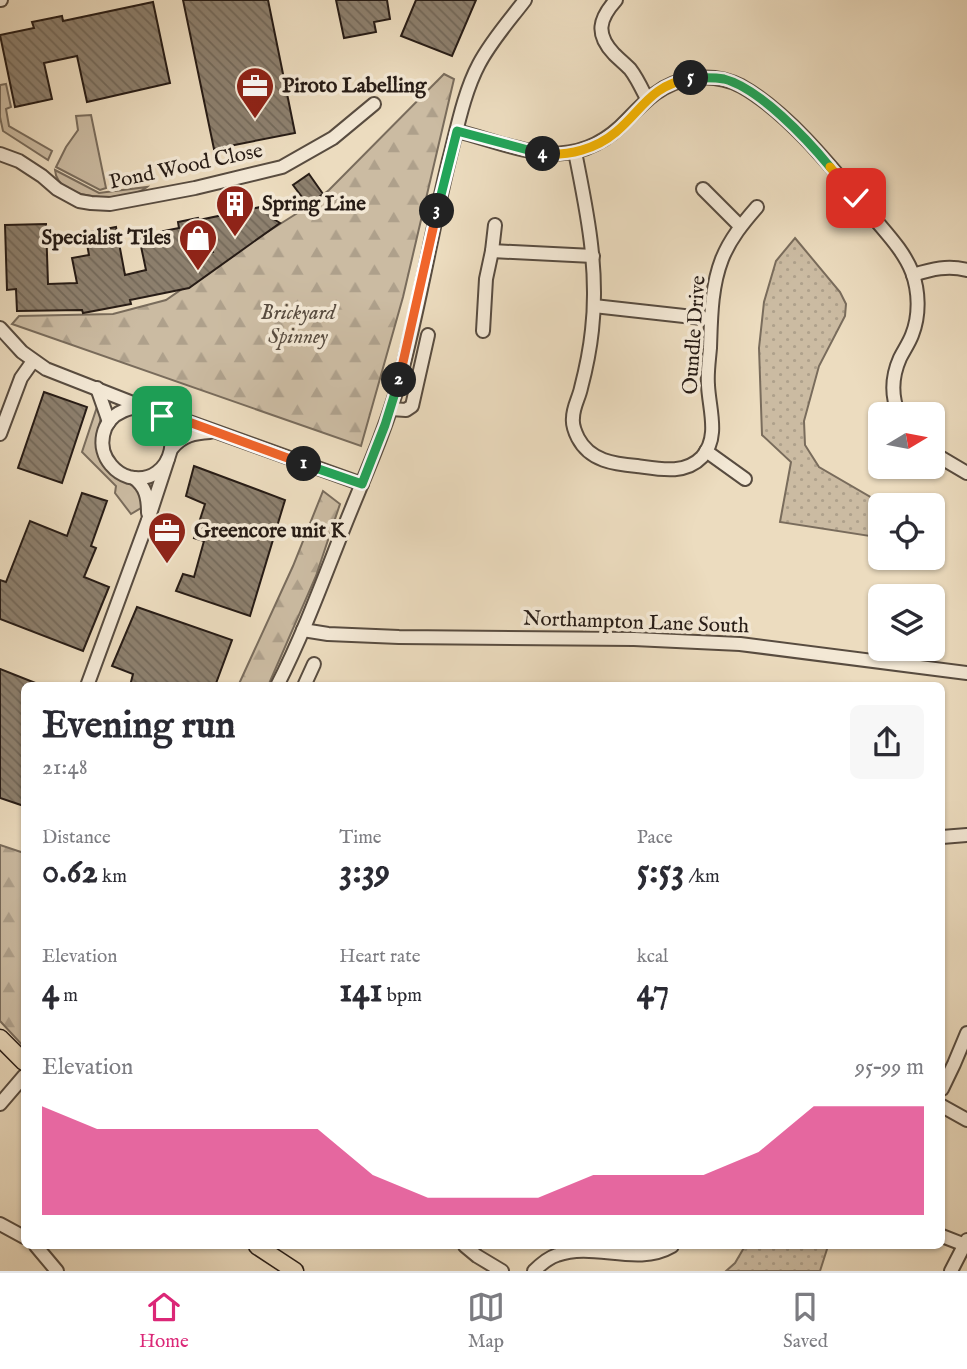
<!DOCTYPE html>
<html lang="en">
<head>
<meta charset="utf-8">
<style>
	:root { --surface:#fff; --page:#f7f7f7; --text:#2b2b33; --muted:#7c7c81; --line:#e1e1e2; --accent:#db2777 }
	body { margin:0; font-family:"IM FELL English",serif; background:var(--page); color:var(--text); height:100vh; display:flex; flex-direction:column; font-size:26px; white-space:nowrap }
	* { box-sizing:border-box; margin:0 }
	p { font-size:23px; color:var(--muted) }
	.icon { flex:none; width:38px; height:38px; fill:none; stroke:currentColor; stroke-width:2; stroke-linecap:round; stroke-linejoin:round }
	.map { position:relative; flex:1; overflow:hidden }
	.details { position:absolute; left:21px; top:682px; width:924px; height:567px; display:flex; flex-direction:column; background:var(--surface); border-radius:10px; box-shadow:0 2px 5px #0004 }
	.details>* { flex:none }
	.needle { width:46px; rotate:80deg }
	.controls { position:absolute; left:868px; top:402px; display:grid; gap:14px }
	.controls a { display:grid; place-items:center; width:77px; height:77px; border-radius:10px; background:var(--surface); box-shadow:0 2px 5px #0004; font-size:35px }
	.pin { position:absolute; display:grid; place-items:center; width:60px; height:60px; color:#fff; margin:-30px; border-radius:14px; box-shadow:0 4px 10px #0006 }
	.km { position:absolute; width:35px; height:35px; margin:-18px; border-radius:50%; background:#222; color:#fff; font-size:19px; line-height:35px; text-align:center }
	.round { display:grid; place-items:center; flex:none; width:74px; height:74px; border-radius:10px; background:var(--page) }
	.head { display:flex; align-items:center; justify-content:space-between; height:119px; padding:0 21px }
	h1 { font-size:38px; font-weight:700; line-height:52px }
	.metrics { display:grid; grid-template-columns:repeat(3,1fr); gap:10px; height:119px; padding:7px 21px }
	.metrics div { display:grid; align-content:center }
	.metrics b { font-size:35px; font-weight:700 }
	.metrics small { font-size:19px; font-weight:400 }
	.metrics p { font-size:19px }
	.chart { height:196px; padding:14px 21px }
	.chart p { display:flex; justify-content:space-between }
	.chart svg { width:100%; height:126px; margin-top:7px; fill:var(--accent); opacity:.7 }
	.dock { display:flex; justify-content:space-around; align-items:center; height:98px; border-top:2px solid var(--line); background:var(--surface); font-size:19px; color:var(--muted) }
	.dock a { display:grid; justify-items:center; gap:4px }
	.dock .selected { color:var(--accent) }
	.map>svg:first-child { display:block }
	.grass { fill:#cbbba2; stroke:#796c5c; stroke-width:2 }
	.forest { fill:url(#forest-firs); stroke:#796c5c; stroke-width:2 }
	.park { fill:url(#park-dots); stroke:#796c5c; stroke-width:2 }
	.building { fill:url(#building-back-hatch); stroke:#271c16; stroke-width:2; fill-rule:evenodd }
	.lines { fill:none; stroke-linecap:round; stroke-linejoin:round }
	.minor-casing { stroke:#584c40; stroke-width:16 }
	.major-casing { stroke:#271c16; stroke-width:19 }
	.minor { stroke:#f3e8d5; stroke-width:12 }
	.major { stroke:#ecdcbf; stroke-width:16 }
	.split-1-casing { stroke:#fff; stroke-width:14 }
	.split-2-casing { stroke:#fff; stroke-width:14 }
	.split-3-casing { stroke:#fff; stroke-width:14 }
	.split-4-casing { stroke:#fff; stroke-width:14 }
	.split-5-casing { stroke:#fff; stroke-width:14 }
	.split-6-casing { stroke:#fff; stroke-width:14 }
	.split-7-casing { stroke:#fff; stroke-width:14 }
	.split-1 { stroke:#f0652b; stroke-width:9 }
	.split-2 { stroke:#22a559; stroke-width:9 }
	.split-3 { stroke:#f0652b; stroke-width:9 }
	.split-4 { stroke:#22a559; stroke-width:9 }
	.split-5 { stroke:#f5b400; stroke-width:9 }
	.split-6 { stroke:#22a559; stroke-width:9 }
	.split-7 { stroke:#f5b400; stroke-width:9 }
	.labels { text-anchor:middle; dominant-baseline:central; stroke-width:7; stroke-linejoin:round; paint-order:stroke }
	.poi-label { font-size:21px; font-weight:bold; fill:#271c16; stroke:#f3e8d5; text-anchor:start }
	.street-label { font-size:21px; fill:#271c16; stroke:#f3e8d5 }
	.park-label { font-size:21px; font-style:italic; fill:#584c40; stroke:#f3e8d5 }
</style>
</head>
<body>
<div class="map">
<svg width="967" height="1271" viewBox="0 0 967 1271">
	<defs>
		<pattern id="forest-firs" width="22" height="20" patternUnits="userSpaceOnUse" patternTransform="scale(1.75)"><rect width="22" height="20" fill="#cbbba2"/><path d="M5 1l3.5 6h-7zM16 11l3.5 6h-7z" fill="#aea08b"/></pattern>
		<pattern id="park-dots" width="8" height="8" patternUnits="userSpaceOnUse" patternTransform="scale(1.75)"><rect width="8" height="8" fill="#cbbba2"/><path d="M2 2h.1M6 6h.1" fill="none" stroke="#aea08b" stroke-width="1.8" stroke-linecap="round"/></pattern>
		<pattern id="building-back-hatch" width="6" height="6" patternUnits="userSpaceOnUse" patternTransform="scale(1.75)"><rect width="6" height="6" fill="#8d806e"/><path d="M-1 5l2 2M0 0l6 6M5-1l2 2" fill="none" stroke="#736859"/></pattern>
	</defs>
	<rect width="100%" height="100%" fill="#ecdcbf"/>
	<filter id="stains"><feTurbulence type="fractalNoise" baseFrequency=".00286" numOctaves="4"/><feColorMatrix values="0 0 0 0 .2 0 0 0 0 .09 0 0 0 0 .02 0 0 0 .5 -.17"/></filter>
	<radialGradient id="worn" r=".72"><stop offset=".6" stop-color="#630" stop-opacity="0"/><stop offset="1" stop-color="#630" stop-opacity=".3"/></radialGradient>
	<!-- grass -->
	<g class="grass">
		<path d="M6 84 11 107 6 109 9 126 52 151 48 160 3 131 0 117V85Z"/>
		<path d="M91 115 106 188 100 190 56 167 66 147 78 130 76 116Z"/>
		<path d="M55 170 99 193 147 187C128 203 57 202 55 170Z"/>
		<path d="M97 407 101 417 96 440 98 453 135 481 144 498 141 508 131 514 115 493 116 486 82 452Z"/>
	</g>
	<!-- forest -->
	<g class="forest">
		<path d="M444 74 454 79 403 297 361 446 12 324 19 316 113 314 166 300 234 253 307 207 329 190Z"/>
		<path d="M323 491 340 504 316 576 268 686H238L293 566Z"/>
		<path d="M0 845 24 853V1047L0 1021Z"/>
	</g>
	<!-- park -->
	<g class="park">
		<path d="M795 238 840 292 846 304 845 316 819 366 804 421 805 445 819 467 881 503 889 506H880V531H878L876 537 780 522 791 462 762 435 759 348 764 302 776 261Z"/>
		<path d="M745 1246H828L820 1271H726L735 1263Z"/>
	</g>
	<!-- building -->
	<g class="building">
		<path d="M183 0H268L295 133 214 149Z"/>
		<path d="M336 0H387L390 19 374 22 376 32 344 38Z"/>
		<path d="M416 0H476L452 56 401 36Z"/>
		<path d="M153 2 170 83 87 102 77 56 44 63 52 99 15 107 0 35 34 28 32 22 62 16 63 21Z"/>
		<path d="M309 174 323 194 308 205 293 185Z"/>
		<path d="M270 205 272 218 280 223 189 288 130 300 131 304 83 313 82 310 17 311 16 289 7 290 5 225 46 224 48 284 77 283 72 258 89 255 85 233 116 227 125 275 146 270 138 232 148 230 149 234 179 228 178 222 198 218 199 220ZM208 233 213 252 194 256 190 237Z"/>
		<path d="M44 392 87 407 62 483 18 468Z"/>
		<path d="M194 466 285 500 250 616 176 591 183 574 194 577 204 541 194 538 205 504 186 496Z"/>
		<path d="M82 493 107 501 91 546 96 548 84 577 109 587 83 651 0 619V580L6 582 30 521 67 536Z"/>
		<path d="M137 607 232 640 215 686H130L133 674 112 666Z"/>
		<path d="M0 669 43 686H24V806L0 798Z"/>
	</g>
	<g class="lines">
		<defs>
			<g id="minor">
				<path d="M0 0H1"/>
				<path d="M616 0C599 19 595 34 614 54 619 59 625 64 630 69 637 78 642 89 647 99"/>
				<path d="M457 131C522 148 574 177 628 119 646 100 663 83 689 79 706 76 725 78 741 86 788 112 834 170 869 212 884 231 903 249 912 272 919 291 920 315 912 335 909 343 904 350 900 358 892 376 891 396 899 415"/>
				<path d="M575 152C587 211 599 270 592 330 590 349 586 369 581 388 579 398 573 407 573 418 572 425 575 432 578 438 590 461 614 464 637 466 659 469 685 475 702 457 720 437 709 409 708 385 707 373 709 360 710 348 711 319 711 287 722 259 730 239 743 223 757 207"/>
				<path d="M0 154 19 161 42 176 57 189 79 201 91 203 110 204 195 188 282 167 333 138 374 104"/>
				<path d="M703 189 740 226"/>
				<path d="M492 251 593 256"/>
				<path d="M913 275C932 269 948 265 967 270"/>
				<path d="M594 306 711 319"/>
				<path d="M0 328 22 352 46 369 143 407"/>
				<path d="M483 331 486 279 492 251 495 225"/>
				<path d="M97 388 109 422"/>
				<path d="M144 407C190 419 174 488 129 477 122 475 116 471 111 465 96 448 101 420 123 411 129 408 136 407 144 407Z"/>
				<path d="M153 409 362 484"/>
				<path d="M391 409 406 410 412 406 428 335"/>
				<path d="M0 434 21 378 33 361"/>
				<path d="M172 448C183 435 194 433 210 432"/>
				<path d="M706 451 745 479"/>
				<path d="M933 453 967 473"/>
				<path d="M134 478C146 487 148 498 148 513"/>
				<path d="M303 630 328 634 399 637 634 639 740 644 967 673"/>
				<path d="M87 686 148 520 168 459"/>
				<path d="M277 686C302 637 321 586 341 535 361 484 384 435 399 382 419 309 431 234 449 160 457 129 464 92 479 64 491 41 509 21 525 0"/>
				<path d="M304 686 314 664"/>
				<path d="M942 837 967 835"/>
				<path d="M942 1089 954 1064 967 1033"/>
				<path d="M0 1104 24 1076"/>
				<path d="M942 1106 967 1120"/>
				<path d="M0 1224 24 1237"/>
				<path d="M942 1236 965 1245"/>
				<path d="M36 1246 57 1271"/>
				<path d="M465 1246 477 1256 502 1271"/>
				<path d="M534 1271C540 1265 548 1258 557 1255 594 1241 636 1267 672 1246"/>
				<path d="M951 1271 967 1240"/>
			</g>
			<g id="major">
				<path d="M0 1038 24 1062"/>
				<path d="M257 1246 295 1271"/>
			</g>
		</defs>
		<!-- minor casing -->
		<use href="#minor" class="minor-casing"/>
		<!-- major casing -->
		<use href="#major" class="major-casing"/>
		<!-- minor -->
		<use href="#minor" class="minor"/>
		<!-- major -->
		<use href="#major" class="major"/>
	</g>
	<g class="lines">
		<defs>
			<path id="split-1" d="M162 416 153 409 304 464"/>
			<path id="split-2" d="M304 464 362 484 385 425 399 380"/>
			<path id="split-3" d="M399 380 437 211"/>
			<path id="split-4" d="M437 211 457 131 543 154"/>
			<path id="split-5" d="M543 154C569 156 596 149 616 132 644 108 650 86 691 78"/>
			<path id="split-6" d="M691 78C702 78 713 77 724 79 759 88 807 139 830 167"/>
			<path id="split-7" d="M830 167 856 198"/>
		</defs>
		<!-- split-1 casing -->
		<use href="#split-1" class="split-1-casing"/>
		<!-- split-2 casing -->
		<use href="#split-2" class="split-2-casing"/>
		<!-- split-3 casing -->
		<use href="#split-3" class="split-3-casing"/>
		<!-- split-4 casing -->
		<use href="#split-4" class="split-4-casing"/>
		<!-- split-5 casing -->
		<use href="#split-5" class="split-5-casing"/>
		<!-- split-6 casing -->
		<use href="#split-6" class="split-6-casing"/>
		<!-- split-7 casing -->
		<use href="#split-7" class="split-7-casing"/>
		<!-- split-1 -->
		<use href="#split-1" class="split-1"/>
		<!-- split-2 -->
		<use href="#split-2" class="split-2"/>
		<!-- split-3 -->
		<use href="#split-3" class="split-3"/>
		<!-- split-4 -->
		<use href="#split-4" class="split-4"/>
		<!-- split-5 -->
		<use href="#split-5" class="split-5"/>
		<!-- split-6 -->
		<use href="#split-6" class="split-6"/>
		<!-- split-7 -->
		<use href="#split-7" class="split-7"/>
	</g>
	<!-- icons -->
	<defs>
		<symbol id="office-pin" viewBox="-11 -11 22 30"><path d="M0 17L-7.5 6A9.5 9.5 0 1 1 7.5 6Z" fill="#8f2418" stroke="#f3e8d5"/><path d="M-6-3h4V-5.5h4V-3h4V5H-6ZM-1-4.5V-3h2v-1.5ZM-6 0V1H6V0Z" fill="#fff"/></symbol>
		<symbol id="building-pin" viewBox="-11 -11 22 30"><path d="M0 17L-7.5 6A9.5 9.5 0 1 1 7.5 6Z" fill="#8f2418" stroke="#f3e8d5"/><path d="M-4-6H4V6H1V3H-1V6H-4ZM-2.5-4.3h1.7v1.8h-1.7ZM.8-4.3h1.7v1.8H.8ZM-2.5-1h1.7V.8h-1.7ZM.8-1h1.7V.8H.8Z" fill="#fff"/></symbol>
		<symbol id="shop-pin" viewBox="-11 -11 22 30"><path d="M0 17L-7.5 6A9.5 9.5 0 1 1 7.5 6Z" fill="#8f2418" stroke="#f3e8d5"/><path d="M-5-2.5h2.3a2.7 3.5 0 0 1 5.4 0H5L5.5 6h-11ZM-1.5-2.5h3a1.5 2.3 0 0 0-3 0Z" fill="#fff"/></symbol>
	</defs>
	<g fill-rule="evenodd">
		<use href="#office-pin" x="233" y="64" width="44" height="60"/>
		<use href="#building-pin" x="213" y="182" width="44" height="60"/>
		<use href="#shop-pin" x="176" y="216" width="44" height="60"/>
		<use href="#office-pin" x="145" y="509" width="44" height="60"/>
	</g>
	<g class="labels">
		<!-- poi labels -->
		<g class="poi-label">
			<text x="282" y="86">Piroto Labelling</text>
			<text x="262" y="204">Spring Line</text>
			<text x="171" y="238" text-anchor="end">Specialist Tiles</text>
			<text x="194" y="531">Greencore unit K</text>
		</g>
		<!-- street labels -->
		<g class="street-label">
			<text transform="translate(186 167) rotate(-12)">Pond Wood Close</text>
			<text transform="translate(695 335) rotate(-86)">Oundle Drive</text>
			<text transform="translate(636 623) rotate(2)">Northampton Lane South</text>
		</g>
		<!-- park labels -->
		<g class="park-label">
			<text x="298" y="313">Brickyard<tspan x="298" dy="24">Spinney</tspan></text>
		</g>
	</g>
	<rect width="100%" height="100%" filter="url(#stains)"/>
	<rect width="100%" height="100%" fill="url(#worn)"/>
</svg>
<div class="controls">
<a><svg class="needle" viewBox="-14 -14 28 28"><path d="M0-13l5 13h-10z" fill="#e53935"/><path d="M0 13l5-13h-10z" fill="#7c7c81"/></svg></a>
<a><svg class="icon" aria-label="locate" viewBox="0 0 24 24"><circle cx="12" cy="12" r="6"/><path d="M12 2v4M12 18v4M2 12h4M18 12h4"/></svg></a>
<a><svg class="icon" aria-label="layers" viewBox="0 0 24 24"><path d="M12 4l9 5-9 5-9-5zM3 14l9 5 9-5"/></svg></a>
</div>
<div class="pin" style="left:162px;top:416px;background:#1e9e55"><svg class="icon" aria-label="arrive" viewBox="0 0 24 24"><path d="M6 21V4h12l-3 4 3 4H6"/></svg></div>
<div class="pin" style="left:856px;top:198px;background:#d93025"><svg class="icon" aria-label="check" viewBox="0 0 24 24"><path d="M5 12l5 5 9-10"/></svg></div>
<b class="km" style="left:304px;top:464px">1</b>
<b class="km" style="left:399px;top:380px">2</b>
<b class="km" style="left:437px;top:211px">3</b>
<b class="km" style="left:543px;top:154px">4</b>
<b class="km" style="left:691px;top:78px">5</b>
<section class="details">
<div class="head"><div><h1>Evening run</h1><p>21:48</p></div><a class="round"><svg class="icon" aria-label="share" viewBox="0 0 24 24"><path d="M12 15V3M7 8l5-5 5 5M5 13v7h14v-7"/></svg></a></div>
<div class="metrics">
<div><p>Distance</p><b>0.62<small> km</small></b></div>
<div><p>Time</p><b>3:39</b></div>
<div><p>Pace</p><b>5:53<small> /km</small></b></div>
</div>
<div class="metrics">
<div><p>Elevation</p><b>4<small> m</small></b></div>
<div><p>Heart rate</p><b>141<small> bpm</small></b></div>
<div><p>kcal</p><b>47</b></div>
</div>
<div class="chart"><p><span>Elevation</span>95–99 m</p>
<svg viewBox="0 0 160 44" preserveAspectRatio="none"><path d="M0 44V6L10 14L20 14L30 14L40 14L50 14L60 30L70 38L80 38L90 38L100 30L110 30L120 30L130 22L140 6L150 6L160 6V44z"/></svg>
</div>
</section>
</div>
<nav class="dock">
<a class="selected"><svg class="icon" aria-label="home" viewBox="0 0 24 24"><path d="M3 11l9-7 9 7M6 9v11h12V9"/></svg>Home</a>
<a><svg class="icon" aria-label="map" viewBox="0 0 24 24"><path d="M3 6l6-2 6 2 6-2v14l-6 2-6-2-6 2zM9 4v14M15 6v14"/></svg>Map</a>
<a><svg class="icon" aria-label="saved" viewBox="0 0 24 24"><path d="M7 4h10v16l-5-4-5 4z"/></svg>Saved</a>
</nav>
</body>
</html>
